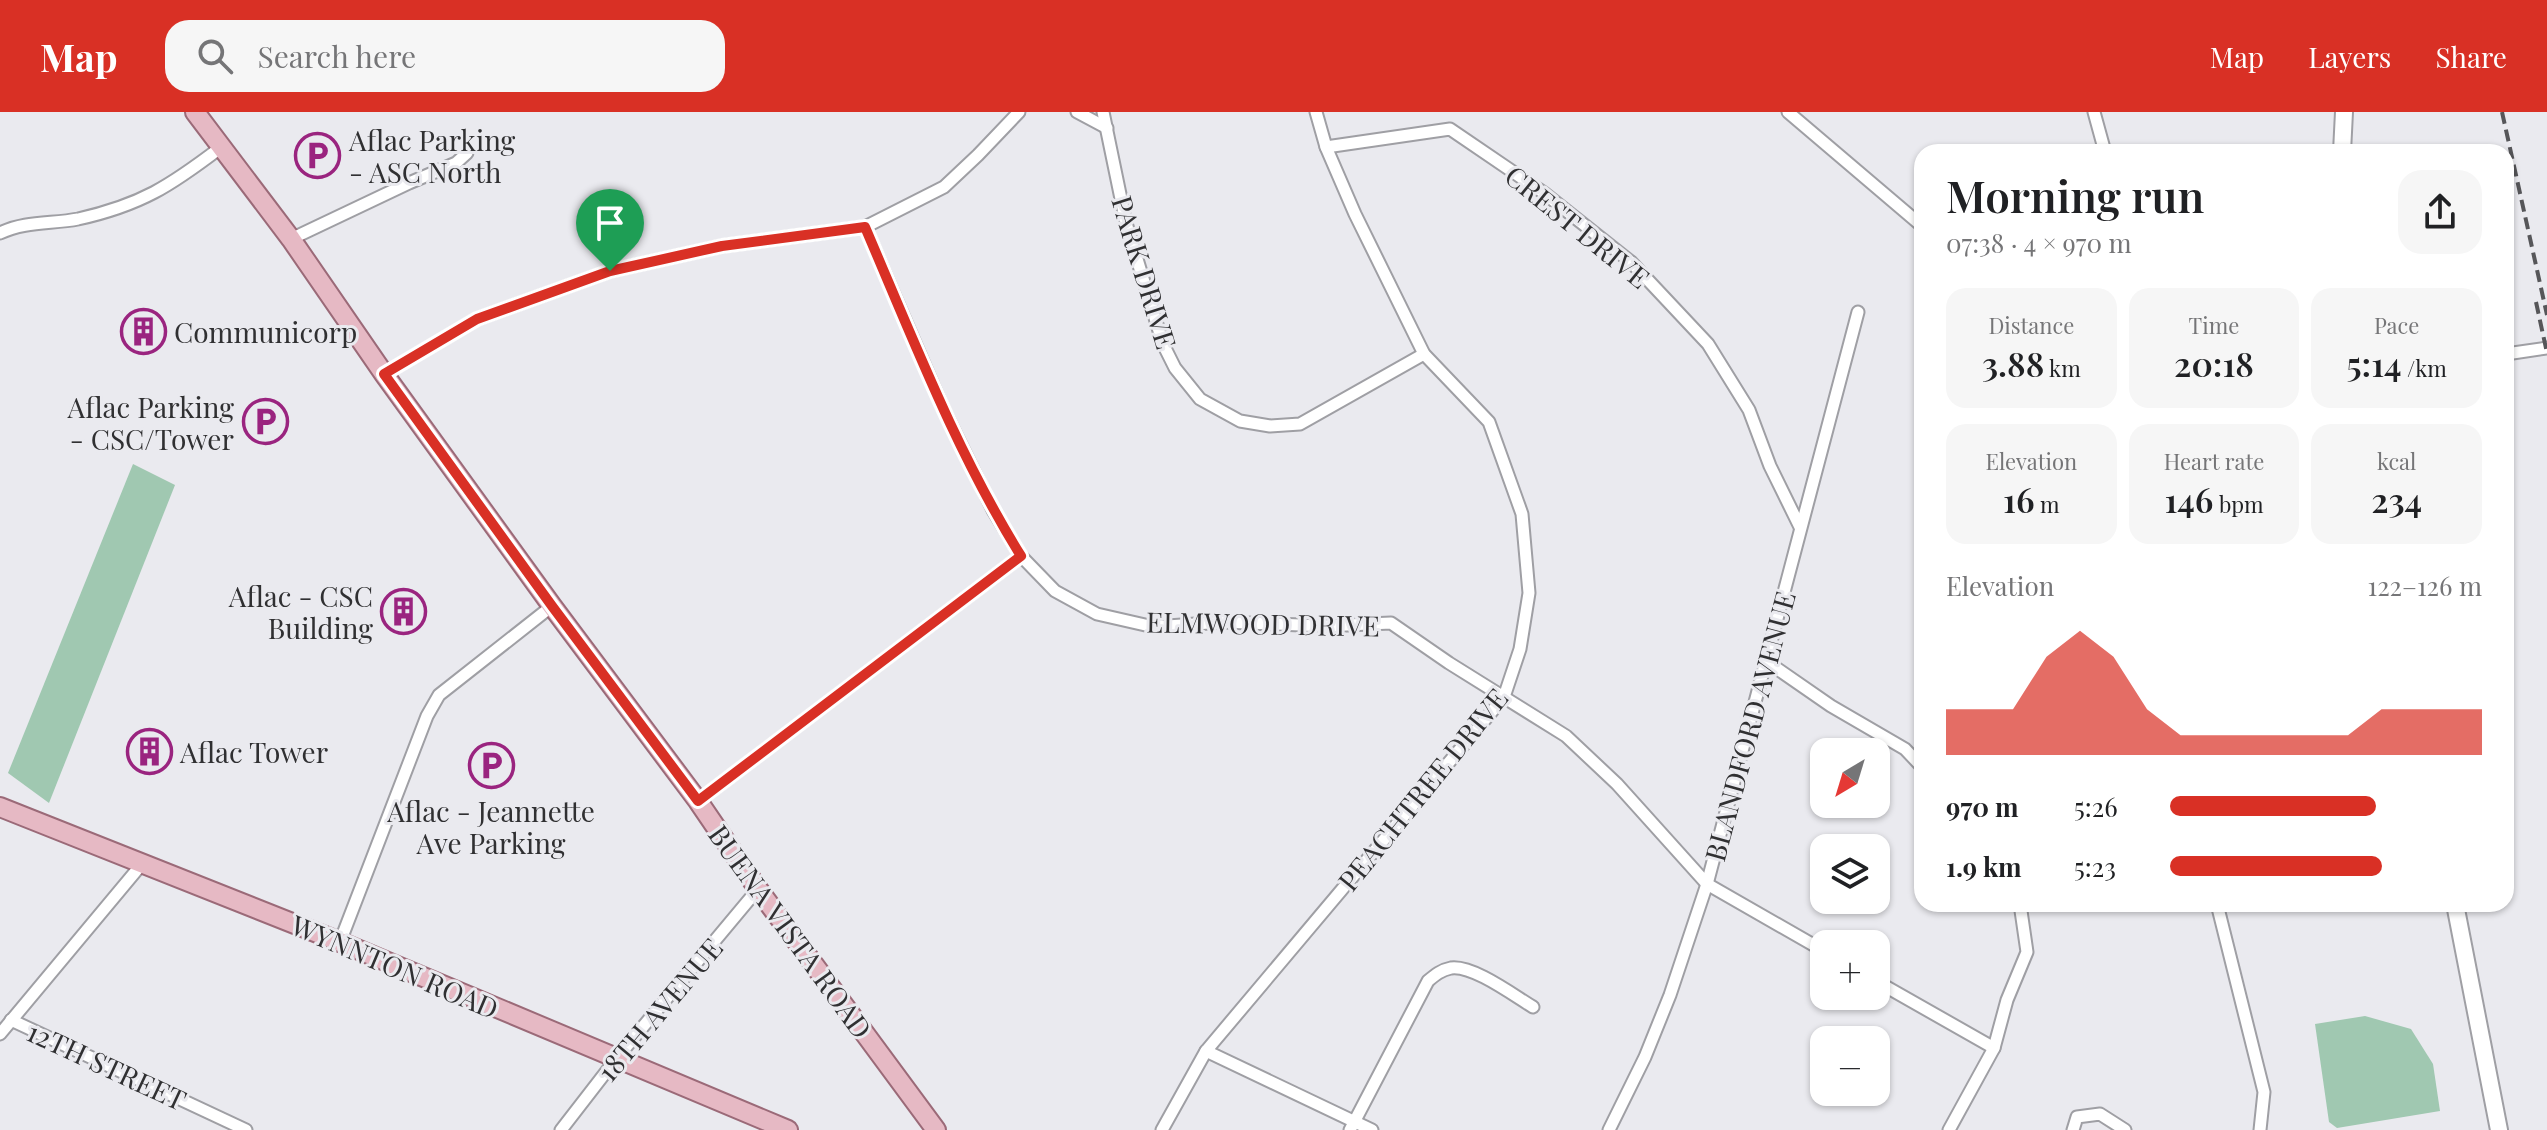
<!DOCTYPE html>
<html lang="en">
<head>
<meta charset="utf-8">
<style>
	:root { --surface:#fff; --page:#f6f6f6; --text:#202124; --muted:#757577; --accent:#d93025 }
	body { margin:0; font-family:"Playfair Display",serif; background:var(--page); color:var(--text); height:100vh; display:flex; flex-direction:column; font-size:30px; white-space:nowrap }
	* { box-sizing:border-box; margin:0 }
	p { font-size:26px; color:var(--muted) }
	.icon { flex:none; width:44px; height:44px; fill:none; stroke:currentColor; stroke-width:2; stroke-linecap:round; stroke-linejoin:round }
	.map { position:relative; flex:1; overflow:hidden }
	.sheet { position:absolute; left:1914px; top:32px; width:600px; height:768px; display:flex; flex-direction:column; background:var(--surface); border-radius:24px; box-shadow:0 2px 6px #0004 }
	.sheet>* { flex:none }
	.needle { width:52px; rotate:218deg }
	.fabs { position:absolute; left:1810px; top:626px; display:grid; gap:16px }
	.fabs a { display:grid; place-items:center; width:80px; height:80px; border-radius:16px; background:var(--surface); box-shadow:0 2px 6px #0004; font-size:40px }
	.pin { position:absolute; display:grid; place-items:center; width:68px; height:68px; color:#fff; margin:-82px -34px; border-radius:50% 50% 50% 0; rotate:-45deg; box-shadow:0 0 8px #0007 }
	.pin .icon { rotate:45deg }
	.round { display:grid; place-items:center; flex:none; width:84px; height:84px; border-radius:24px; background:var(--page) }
	.summary { display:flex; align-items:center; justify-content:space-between; height:136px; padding:0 32px }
	h1 { font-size:44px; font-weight:600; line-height:60px }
	.figures { display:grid; grid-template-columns:repeat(3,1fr); gap:12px; height:136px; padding:8px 32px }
	.figures div { display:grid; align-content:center; border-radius:20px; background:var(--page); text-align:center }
	.figures b { font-size:34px; font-weight:600 }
	.figures small { font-size:22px; font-weight:400 }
	.figures p { font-size:22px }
	.chart { height:224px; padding:16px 32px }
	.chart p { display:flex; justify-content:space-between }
	.chart svg { width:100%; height:144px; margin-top:8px; fill:var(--accent); opacity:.7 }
	ul { padding:0 32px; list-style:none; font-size:26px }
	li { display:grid; grid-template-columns:128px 96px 1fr; align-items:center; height:60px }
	li i { height:20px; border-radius:10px; background:var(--accent) }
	header { display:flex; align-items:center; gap:48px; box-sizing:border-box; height:112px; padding:0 40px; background:var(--accent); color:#fff }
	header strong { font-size:38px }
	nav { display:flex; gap:44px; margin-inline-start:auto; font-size:28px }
	.search { width:560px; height:72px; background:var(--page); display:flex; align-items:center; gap:20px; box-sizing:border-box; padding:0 28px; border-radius:24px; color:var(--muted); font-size:30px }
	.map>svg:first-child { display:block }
	.green { fill:#a0c8b1 }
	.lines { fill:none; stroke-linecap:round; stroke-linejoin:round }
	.minor-casing { stroke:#9f9fa4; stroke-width:15 }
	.secondary-casing { stroke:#9f9fa4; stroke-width:20 }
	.primary-casing { stroke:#9b6a78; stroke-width:22 }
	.minor { stroke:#fff; stroke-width:11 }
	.secondary { stroke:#fff; stroke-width:16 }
	.primary { stroke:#e6b9c4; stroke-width:18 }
	.rail { stroke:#565659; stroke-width:4; stroke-dasharray:12 6; stroke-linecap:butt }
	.route-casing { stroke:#fff; stroke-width:16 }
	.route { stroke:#d93025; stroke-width:10 }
	.labels { text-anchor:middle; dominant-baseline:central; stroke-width:6; stroke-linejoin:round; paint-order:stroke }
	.poi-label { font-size:28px; fill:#303032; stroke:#eaeaef; text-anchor:start }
	.street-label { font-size:28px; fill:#303032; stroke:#eaeaef }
</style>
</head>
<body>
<header>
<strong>Map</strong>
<div class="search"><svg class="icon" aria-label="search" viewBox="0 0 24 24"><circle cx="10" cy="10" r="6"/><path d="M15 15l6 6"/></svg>Search here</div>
<nav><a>Map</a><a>Layers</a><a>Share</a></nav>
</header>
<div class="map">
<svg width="2547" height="1018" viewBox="0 0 2547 1018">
	<rect width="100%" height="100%" fill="#eaeaef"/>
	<!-- green -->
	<g class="green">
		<path d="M133 352 175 373 49 691 8 661Z"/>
		<path d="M2365 904 2411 917 2433 952 2440 999 2337 1016 2329 1010 2315 912Z"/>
	</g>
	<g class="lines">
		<defs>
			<g id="minor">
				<path d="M1077 0 1107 16"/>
				<path d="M1103 0 1126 111 1163 232 1175 256 1200 287 1240 309 1270 314 1300 312 1424 242"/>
				<path d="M1788 0 1922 114"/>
				<path d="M2094 0 2105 40"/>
				<path d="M1326 35 1450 17 1544 81 1631 150 1708 232 1749 298 1770 354 1800 415"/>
				<path d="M865 115 943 296 993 398 1021 444 1055 479 1097 502 1154 515 1223 510 1325 514 1391 511 1449 551 1566 624 1617 672 1707 772 1824 839"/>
				<path d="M0 121C25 109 52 112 78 107 141 93 170 74 220 36"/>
				<path d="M291 127 409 71 456 51 467 41"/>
				<path d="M2506 242 2547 236"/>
				<path d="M384 262 477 207 610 159 722 134 865 115 944 75 978 43 1019 0"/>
				<path d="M1766 549 1831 594 1905 637 1922 655"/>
				<path d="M698 689 1021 444"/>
				<path d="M2217 792 2264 980 2260 1018"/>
				<path d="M340 830 427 604 439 583 552 494"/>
				<path d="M1876 869 1994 936"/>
				<path d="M11 908 246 1018"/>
				<path d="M0 922 141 753"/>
				<path d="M1206 939 1372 1018"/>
				<path d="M561 1018 616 947 758 777"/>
				<path d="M1162 1018 1206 939 1504 585 1520 537 1529 481 1522 402 1489 310 1424 242 1355 102 1326 35 1316 0"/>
				<path d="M1350 1018 1428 869C1435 863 1441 858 1451 856 1473 853 1513 883 1533 895"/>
				<path d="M1609 1018 1645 945 1670 883 1707 772 1858 200"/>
				<path d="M1949 1018 1994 936 2007 888 2027 840 2020 792"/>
				<path d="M2073 1018 2077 1005 2100 1002 2125 1018"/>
			</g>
			<g id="secondary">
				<path d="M2342 40 2344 0"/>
				<path d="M2455 792 2499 1018"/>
			</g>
			<g id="primary">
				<path d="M195 0 291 127 384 262 552 494 698 689 758 777 936 1018"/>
				<path d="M0 695 340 830 788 1018"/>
			</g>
		</defs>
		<!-- minor casing -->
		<use href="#minor" class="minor-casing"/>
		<!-- secondary casing -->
		<use href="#secondary" class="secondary-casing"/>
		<!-- primary casing -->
		<use href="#primary" class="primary-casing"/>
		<!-- minor -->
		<use href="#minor" class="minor"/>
		<!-- secondary -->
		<use href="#secondary" class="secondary"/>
		<!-- primary -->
		<use href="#primary" class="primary"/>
		<!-- rail -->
		<g class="rail">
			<path d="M2502 0 2547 203"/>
			<path d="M2536 190 2547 241"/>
		</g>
	</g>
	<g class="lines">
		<defs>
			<path id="route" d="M865 115C913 227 957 341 1021 444L698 689 552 494 384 262 477 207 610 159 722 134Z"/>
		</defs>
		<!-- route casing -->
		<use href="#route" class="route-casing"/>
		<!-- route -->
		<use href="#route" class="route"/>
	</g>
	<!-- icons -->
	<defs>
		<symbol id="parking-ring" viewBox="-11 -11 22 22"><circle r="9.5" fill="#eaeaef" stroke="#9a247f" stroke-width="1.5"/><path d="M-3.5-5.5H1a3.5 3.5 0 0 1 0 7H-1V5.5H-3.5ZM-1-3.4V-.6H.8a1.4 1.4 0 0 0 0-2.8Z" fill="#9a247f"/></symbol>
		<symbol id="building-ring" viewBox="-11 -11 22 22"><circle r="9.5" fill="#eaeaef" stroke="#9a247f" stroke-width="1.5"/><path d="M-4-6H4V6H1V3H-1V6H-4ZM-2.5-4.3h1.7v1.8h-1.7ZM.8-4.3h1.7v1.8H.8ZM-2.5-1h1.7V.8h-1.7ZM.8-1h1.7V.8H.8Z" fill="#9a247f"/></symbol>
	</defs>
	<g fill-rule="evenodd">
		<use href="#parking-ring" x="292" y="18" width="51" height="51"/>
		<use href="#building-ring" x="118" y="194" width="51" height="51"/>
		<use href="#parking-ring" x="240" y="284" width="51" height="51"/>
		<use href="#building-ring" x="378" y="474" width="51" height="51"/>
		<use href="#building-ring" x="124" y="614" width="51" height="51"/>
		<use href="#parking-ring" x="466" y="628" width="51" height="51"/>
	</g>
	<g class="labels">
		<!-- poi labels -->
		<g class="poi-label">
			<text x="349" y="27">Aflac Parking<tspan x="349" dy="32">- ASC North</tspan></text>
			<text x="174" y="219">Communicorp</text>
			<text x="234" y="294" text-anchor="end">Aflac Parking<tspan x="234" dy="32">- CSC/Tower</tspan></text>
			<text x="373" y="483" text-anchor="end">Aflac - CSC<tspan x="373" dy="32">Building</tspan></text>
			<text x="180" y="639">Aflac Tower</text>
			<text x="491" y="698" text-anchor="middle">Aflac - Jeannette<tspan x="491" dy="32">Ave Parking</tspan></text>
		</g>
		<!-- street labels -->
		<g class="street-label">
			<text transform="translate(1578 114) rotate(39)">CREST DRIVE</text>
			<text transform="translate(1145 160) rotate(73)">PARK DRIVE</text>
			<text transform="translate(1263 511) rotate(1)">ELMWOOD DRIVE</text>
			<text transform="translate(1749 614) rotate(-75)">BLANDFORD AVENUE</text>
			<text transform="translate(1422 677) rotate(-51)">PEACHTREE DRIVE</text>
			<text transform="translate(791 819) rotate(54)">BUENA VISTA ROAD</text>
			<text transform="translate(395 854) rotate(23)">WYNNTON ROAD</text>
			<text transform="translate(659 897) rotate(-50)">18TH AVENUE</text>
			<text transform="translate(107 953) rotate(25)">12TH STREET</text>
		</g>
	</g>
</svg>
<div class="fabs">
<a><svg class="needle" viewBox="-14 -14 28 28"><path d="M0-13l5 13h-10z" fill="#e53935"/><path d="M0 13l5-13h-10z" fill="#757577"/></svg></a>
<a><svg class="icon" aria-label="layers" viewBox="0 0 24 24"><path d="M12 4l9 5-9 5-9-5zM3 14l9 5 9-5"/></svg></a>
<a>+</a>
<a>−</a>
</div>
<div class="pin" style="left:610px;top:159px;background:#1e9e55"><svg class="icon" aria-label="arrive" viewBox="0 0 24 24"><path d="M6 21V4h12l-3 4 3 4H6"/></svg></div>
<section class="sheet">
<div class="summary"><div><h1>Morning run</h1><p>07:38 · 4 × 970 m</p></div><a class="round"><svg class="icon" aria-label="share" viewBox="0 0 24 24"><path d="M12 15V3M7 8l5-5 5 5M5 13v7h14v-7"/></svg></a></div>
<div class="figures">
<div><p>Distance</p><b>3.88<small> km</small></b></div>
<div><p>Time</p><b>20:18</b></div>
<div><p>Pace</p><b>5:14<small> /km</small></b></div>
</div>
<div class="figures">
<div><p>Elevation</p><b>16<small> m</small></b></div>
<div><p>Heart rate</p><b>146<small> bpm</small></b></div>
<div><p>kcal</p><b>234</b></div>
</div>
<div class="chart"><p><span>Elevation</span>122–126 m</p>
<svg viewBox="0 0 160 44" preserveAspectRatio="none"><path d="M0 44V30L10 30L20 30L30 14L40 6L50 14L60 30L70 38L80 38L90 38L100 38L110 38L120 38L130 30L140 30L150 30L160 30V44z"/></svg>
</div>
<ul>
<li><b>970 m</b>5:26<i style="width:66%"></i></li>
<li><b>1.9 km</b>5:23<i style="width:68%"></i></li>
</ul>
</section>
</div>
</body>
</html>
